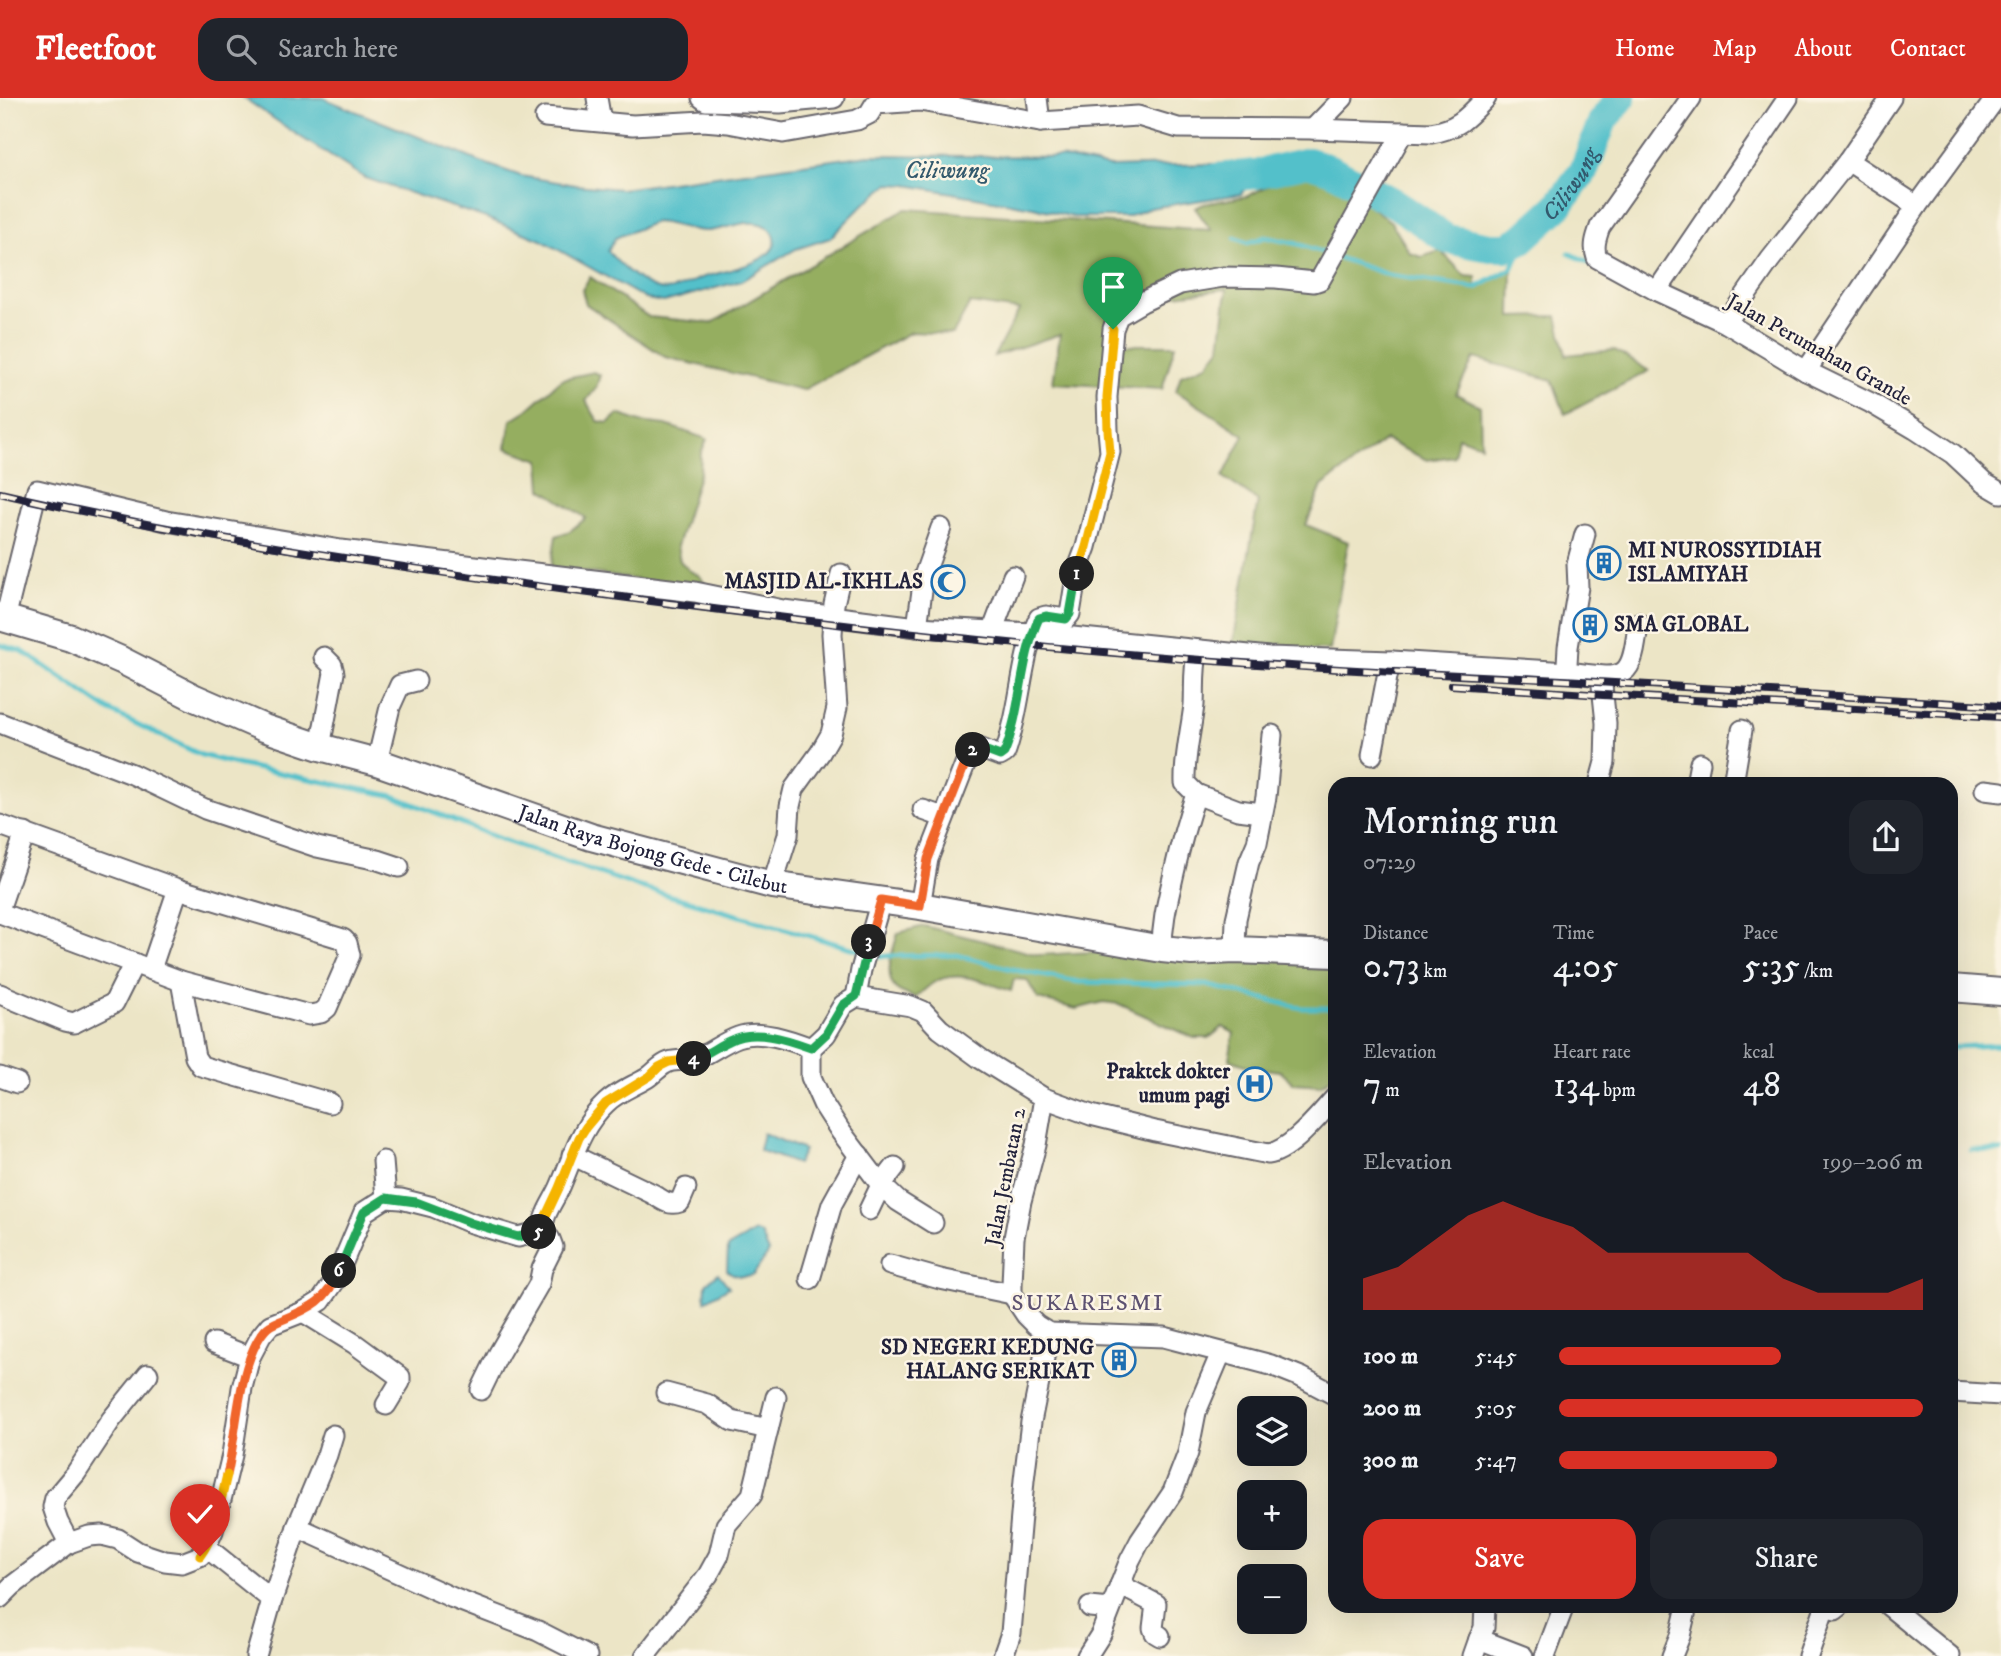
<!DOCTYPE html>
<html lang="en">
<head>
<meta charset="utf-8">
<style>
	:root { --surface:#171b24; --page:#20242c; --text:#f1f3f6; --muted:#9ea1a6; --accent:#d93025 }
	body { margin:0; font-family:"IM FELL DW Pica",serif; background:var(--page); color:var(--text); height:100vh; display:flex; flex-direction:column; font-size:26px; white-space:nowrap }
	* { box-sizing:border-box; margin:0 }
	p { font-size:23px; color:var(--muted) }
	.icon { flex:none; width:38px; height:38px; fill:none; stroke:currentColor; stroke-width:2; stroke-linecap:round; stroke-linejoin:round }
	.map { position:relative; flex:1; overflow:hidden }
	.drawer { position:absolute; left:1328px; top:679px; width:630px; height:836px; display:flex; flex-direction:column; background:var(--surface); border-radius:21px; box-shadow:0 7px 28px #0002 }
	.drawer>* { flex:none }
	.fabs { position:absolute; left:1237px; top:1298px; display:grid; gap:14px }
	.fabs a { display:grid; place-items:center; width:70px; height:70px; border-radius:14px; background:var(--surface); box-shadow:0 7px 28px #0002; font-size:35px }
	.pin { position:absolute; display:grid; place-items:center; width:60px; height:60px; color:#fff; margin:-72px -30px; border-radius:50% 50% 50% 0; rotate:-45deg; box-shadow:0 0 7px #0007 }
	.pin .icon { rotate:45deg }
	.km { position:absolute; width:35px; height:35px; margin:-18px; border-radius:50%; background:#222; color:#fff; font-size:19px; line-height:35px; text-align:center }
	.round { display:grid; place-items:center; flex:none; width:74px; height:74px; border-radius:21px; background:var(--page) }
	.head { display:flex; align-items:center; justify-content:space-between; height:119px; padding:0 35px }
	h1 { font-size:38px; font-weight:600; line-height:52px }
	.stats { display:grid; grid-template-columns:repeat(3,1fr); gap:10px; height:119px; padding:7px 35px }
	.stats div { display:grid; align-content:center }
	.stats b { font-size:35px; font-weight:600 }
	.stats small { font-size:19px; font-weight:400 }
	.stats p { font-size:19px }
	.chart { height:196px; padding:14px 35px }
	.chart p { display:flex; justify-content:space-between }
	.chart svg { width:100%; height:126px; margin-top:7px; fill:var(--accent); opacity:.7 }
	.action { display:flex; gap:14px; margin-top:auto; padding:14px 35px }
	.action a { flex:1; height:80px; border-radius:21px; background:var(--accent); color:#fff; font-size:28px; font-weight:600; line-height:80px; text-align:center }
	.action a+a { background:var(--page); color:var(--text) }
	ul { padding:0 35px; list-style:none; font-size:23px }
	li { display:grid; grid-template-columns:112px 84px 1fr; align-items:center; height:52px }
	li i { height:18px; border-radius:9px; background:var(--accent) }
	header { display:flex; align-items:center; gap:42px; box-sizing:border-box; height:98px; padding:0 35px; background:var(--accent); color:#fff }
	header strong { font-size:33px }
	nav { display:flex; gap:38px; margin-inline-start:auto; font-size:24px }
	.search { width:490px; height:63px; background:var(--page); display:flex; align-items:center; gap:18px; box-sizing:border-box; padding:0 24px; border-radius:21px; color:var(--muted); font-size:26px }
	.map>svg:first-child { display:block }
	.forest { fill:#95ae60; stroke:#5c684e; stroke-width:2 }
	.water { fill:#53c0ca; stroke:#3a7182; stroke-width:2; fill-rule:evenodd }
	.lines { fill:none; stroke-linecap:round; stroke-linejoin:round }
	.stream { stroke:#53c0ca; stroke-width:5 }
	.river { stroke:#53c0ca; stroke-width:30 }
	.minor-casing { stroke:#69666c; stroke-width:23 }
	.secondary-casing { stroke:#69666c; stroke-width:30 }
	.minor { stroke:#fff; stroke-width:19 }
	.secondary { stroke:#fff; stroke-width:26 }
	.rail-casing { stroke:#22223b; stroke-width:8 }
	.rail { stroke:#fcf5e5; stroke-width:5; stroke-dasharray:16; stroke-linecap:butt }
	.split-1-casing { stroke:#fff; stroke-width:14 }
	.split-2-casing { stroke:#fff; stroke-width:14 }
	.split-3-casing { stroke:#fff; stroke-width:14 }
	.split-4-casing { stroke:#fff; stroke-width:14 }
	.split-5-casing { stroke:#fff; stroke-width:14 }
	.split-6-casing { stroke:#fff; stroke-width:14 }
	.split-7-casing { stroke:#fff; stroke-width:14 }
	.split-8-casing { stroke:#fff; stroke-width:14 }
	.split-1 { stroke:#f5b400; stroke-width:9 }
	.split-2 { stroke:#22a559; stroke-width:9 }
	.split-3 { stroke:#f0652b; stroke-width:9 }
	.split-4 { stroke:#22a559; stroke-width:9 }
	.split-5 { stroke:#f5b400; stroke-width:9 }
	.split-6 { stroke:#22a559; stroke-width:9 }
	.split-7 { stroke:#f0652b; stroke-width:9 }
	.split-8 { stroke:#f5b400; stroke-width:9 }
	.labels { text-anchor:middle; dominant-baseline:central; stroke-width:5; stroke-linejoin:round; paint-order:stroke }
	.street-label { font-size:21px; fill:#22223b; stroke:#fcf5e5 }
	.poi-label { font-size:21px; font-weight:bold; fill:#22223b; stroke:#fcf5e5; text-anchor:end }
	.water-label { font-size:23px; font-style:italic; fill:#33596d; stroke:#fcf5e5 }
	.neighbourhood-label { font-size:23px; letter-spacing:2px; fill:#5d5271; stroke:#fcf5e5 }
</style>
</head>
<body>
<header>
<strong>Fleetfoot</strong>
<div class="search"><svg class="icon" aria-label="search" viewBox="0 0 24 24"><circle cx="10" cy="10" r="6"/><path d="M15 15l6 6"/></svg>Search here</div>
<nav><a>Home</a><a>Map</a><a>About</a><a>Contact</a></nav>
</header>
<div class="map">
<svg width="2001" height="1558" viewBox="0 0 2001 1558">
	<rect width="100%" height="100%" fill="#fcf5e5"/>
	<filter id="ink" filterUnits="userSpaceOnUse"><feTurbulence type="fractalNoise" baseFrequency=".0143" numOctaves="2"/><feDisplacementMap in="SourceGraphic" scale="14" xChannelSelector="R" yChannelSelector="G"/><feConvolveMatrix kernelMatrix="1 2 1 2 8 2 1 2 1" color-interpolation-filters="sRGB"/></filter>
	<filter id="wash" filterUnits="userSpaceOnUse"><feTurbulence type="fractalNoise" baseFrequency=".00686" numOctaves="4" result="noise"/><feDisplacementMap in="SourceGraphic" scale="28" xChannelSelector="R" yChannelSelector="G"/><feGaussianBlur stdDeviation="1.57" result="paint"/><feColorMatrix in="noise" values="0 0 0 0 0 0 0 0 0 0 0 0 0 0 0 0 0 1.4 0 .05"/><feComposite in="paint" operator="in"/></filter>
	<g filter="url(#wash)">
		<rect width="100%" height="100%" fill="#ece5c6"/>
		<!-- forest -->
		<g class="forest">
			<path d="M1308 67 1342 87 1391 124 1410 155 1421 159 1441 153 1465 178 1476 179V190L1512 172 1511 219 1557 218 1566 257 1615 252 1649 273 1565 316 1552 282 1474 260 1456 296 1480 308 1481 347 1458 339 1454 358 1427 362 1385 342 1322 388 1306 427 1348 444 1330 552H1232L1258 403 1223 379 1244 337 1176 293 1181 277 1207 267 1220 250 1227 191 1107 205 1108 247H1175L1162 291 1053 285 1060 236 994 258 1019 212 970 205 953 236 911 234 803 292 665 259 586 206 582 192 590 179 649 219 712 225 906 111 1211 132 1195 110 1204 106 1248 98Z"/>
			<path d="M594 274 600 277 596 290 586 303 598 323 608 325 618 316 640 324 666 327 707 341 701 355 700 374 677 448 680 463 690 473 700 478 708 492 551 469 556 438 570 433 586 420 542 391 540 362 506 350 511 322 527 312 562 281Z"/>
			<path d="M924 828 1039 857 1110 853 1335 865 1334 978 1320 987 1293 985 1280 973 1250 969 1229 961 1234 935 1223 929 1209 940H1194L1119 906 1103 904 1076 911 1038 901 1027 882 1014 881 1011 893C987 885 957 870 933 885 927 889 921 895 915 900 909 897 900 895 895 890 883 876 894 850 898 835Z"/>
		</g>
		<!-- water -->
		<g class="water">
			<path d="M244 0H323L478 63 521 78 575 87 621 91 869 57 1060 59 1110 69 1245 65 1256 76 1241 96 1150 110 1127 119H1073L1033 109 907 87 889 86 865 105 830 140 796 151 741 183 664 204 646 201 541 142 486 120 365 80 296 36ZM655 124C673 125 689 133 707 133 726 132 747 119 765 128 770 130 774 135 775 140 779 165 720 174 704 179 690 184 674 195 658 191 642 187 618 166 608 153L615 140Z"/>
			<path d="M763 1035 804 1052 797 1066 759 1052Z"/>
			<path d="M755 1134 761 1136 769 1154 753 1177C742 1179 735 1179 727 1172L728 1149Z"/>
			<path d="M718 1175 729 1189 705 1203 706 1186Z"/>
		</g>
		<g class="lines">
			<!-- stream -->
			<g class="stream">
				<path d="M1235 140 1248 145 1265 139 1298 146 1389 177 1476 190 1511 171 1534 129"/>
				<path d="M1569 155 1594 167"/>
				<path d="M0 547 22 553 110 613 201 657 240 667 394 698 505 743 640 789 879 858 957 857 1020 873 1079 884 1206 887 1302 910H1335"/>
				<path d="M1951 949 2001 947"/>
				<path d="M1971 1052 2001 1053"/>
			</g>
			<!-- river -->
			<path class="river" id="s1" d="M1217 80 1256 76 1308 64 1332 72 1396 106 1447 141 1490 149H1507L1522 141 1558 108 1584 72 1603 22 1621 0"/>
		</g>
	</g>
	<g filter="url(#ink)">
		<g class="lines">
			<defs>
				<g id="minor">
					<path d="M597 0 601 23"/>
					<path d="M702 0 706 3 780 5 834 0"/>
					<path d="M1037 0 1040 24"/>
					<path d="M1691 0 1600 129C1596 140 1593 149 1597 160L1657 193 1726 225 1806 273 1871 305 1915 331 1953 356 1984 385 2001 395"/>
					<path d="M545 19 633 27 703 23 728 25 783 35 857 22 869 16 875 6 920 3 1040 24 1138 18 1178 30 1313 31 1431 35C1458 31 1468 19 1486 0"/>
					<path d="M1313 31 1343 0"/>
					<path d="M1917 108 1996 0"/>
					<path d="M1657 193 1788 0"/>
					<path d="M1726 225 1770 162 1848 63 1891 0"/>
					<path d="M1806 273 1917 108 1848 63"/>
					<path d="M1585 436 1577 466 1578 489 1568 549 1567 566 1568 574C1624 581 1632 586 1638 525"/>
					<path d="M5 521 37 392 166 423 341 452 695 494 783 512 917 529 1033 535 1269 559 1392 563 1568 574"/>
					<path d="M917 529 924 478 941 430"/>
					<path d="M992 534 1013 478"/>
					<path d="M0 625 132 676 205 711 317 749 378 762 399 769"/>
					<path d="M320 649 334 575 332 567 324 559"/>
					<path d="M1372 657 1388 574 1392 563"/>
					<path d="M377 664 390 609 400 587 416 583"/>
					<path d="M1599 686 1605 664 1606 625 1601 578"/>
					<path d="M1696 686 1700 665"/>
					<path d="M1733 686 1742 632"/>
					<path d="M1985 692 2001 694"/>
					<path d="M1196 696 1238 712 1262 715"/>
					<path d="M923 712 943 719"/>
					<path d="M0 727 178 791 343 841 347 845 350 857 327 910 321 915 309 917 181 883 0 815"/>
					<path d="M772 787 788 737 790 708 794 691 820 655 831 636 837 610 832 536 834 506 841 476"/>
					<path d="M881 802 861 872 856 899 843 907 826 936 811 950V979L823 1006 841 1034 881 1087 898 1103 933 1125"/>
					<path d="M920 808 928 761 969 656 976 649 1000 658 1005 655C1009 645 1011 634 1014 623 1022 588 1024 553 1039 520L1046 518 1066 521 1070 516 1077 473 1086 449 1110 354 1108 332 1107 299 1113 231 1118 218 1142 204 1180 186 1223 179 1276 180 1314 184 1320 182 1403 34"/>
					<path d="M0 809 25 735"/>
					<path d="M1162 851C1162 823 1168 802 1174 775 1180 748 1187 722 1196 696L1185 685C1184 659 1191 633 1194 607 1195 588 1193 571 1198 552"/>
					<path d="M1235 852 1236 821 1249 764 1257 745 1266 699 1272 637"/>
					<path d="M151 871 178 791"/>
					<path d="M181 883 195 959 201 968 330 1005"/>
					<path d="M0 896 65 923 74 925 114 905 134 865"/>
					<path d="M856 899 911 908 923 913 940 931 981 961 1044 1000 1091 1017 1155 1033 1268 1056C1291 1053 1319 1017 1335 1000"/>
					<path d="M0 979 17 985"/>
					<path d="M1044 1000 1036 1047 1021 1103 1014 1140 1012 1187V1196L1026 1217 1036 1227 1049 1235"/>
					<path d="M572 1057 653 1096C662 1102 669 1108 680 1104L686 1090"/>
					<path d="M383 1063 386 1100"/>
					<path d="M869 1112 881 1087 895 1069"/>
					<path d="M890 1167 940 1181 1012 1196"/>
					<path d="M810 1181 832 1106 859 1057"/>
					<path d="M303 1214 355 1246 400 1279V1284L386 1307"/>
					<path d="M1049 1235 1164 1239 1271 1267 1301 1279 1335 1297"/>
					<path d="M214 1245 250 1259"/>
					<path d="M481 1292 499 1255 539 1186 542 1171 553 1149 550 1141 543 1133"/>
					<path d="M1951 1294 2001 1297"/>
					<path d="M666 1295 707 1306 732 1323 768 1331"/>
					<path d="M297 1429 327 1357 333 1337"/>
					<path d="M69 1445 58 1424 53 1409 55 1400 76 1375 111 1322 148 1276"/>
					<path d="M206 1449 272 1502 256 1558"/>
					<path d="M1120 1487 1156 1506 1153 1530 1155 1535 1160 1538"/>
					<path d="M0 1500 12 1488 69 1445 89 1438 102 1437 118 1441 138 1454 165 1463 182 1465 200 1458 206 1449 213 1433 222 1398 232 1357 242 1290 250 1259 261 1238 270 1227 303 1214 321 1203 335 1183 364 1114 386 1100 401 1101 433 1109 471 1125 518 1139 543 1133C542 1117 554 1103 560 1089 573 1059 581 1028 606 1005 617 994 634 988 647 980 655 975 660 967 669 964 679 961 690 964 700 959 713 953 724 944 738 939 760 931 790 942 811 950"/>
					<path d="M272 1502 297 1429 453 1500 538 1533 587 1558"/>
					<path d="M1485 1508 1484 1530 1479 1541 1523 1558"/>
					<path d="M1889 1508 1950 1558"/>
					<path d="M1090 1509 1110 1511"/>
					<path d="M645 1558 708 1477 719 1457 726 1427 752 1397 776 1299"/>
					<path d="M1003 1558 1011 1535 1024 1382 1031 1324 1049 1235"/>
					<path d="M1087 1558 1101 1536 1130 1462 1140 1443 1173 1394 1188 1355 1196 1314 1221 1255"/>
					<path d="M1473 1558 1479 1541"/>
					<path d="M1545 1558 1564 1508"/>
					<path d="M1672 1558 1680 1538 1687 1508"/>
					<path d="M1808 1558 1825 1509 1835 1512 1840 1508"/>
				</g>
				<g id="secondary">
					<path id="s2" d="M0 519 71 540 121 562 195 600 264 630 320 649 377 664 591 739 772 787 920 808 1162 851 1192 854 1235 852 1335 856"/>
					<path d="M1951 890 2001 894"/>
				</g>
			</defs>
			<!-- minor casing -->
			<use href="#minor" class="minor-casing"/>
			<!-- secondary casing -->
			<use href="#secondary" class="secondary-casing"/>
			<!-- minor -->
			<use href="#minor" class="minor"/>
			<!-- secondary -->
			<use href="#secondary" class="secondary"/>
			<defs>
				<g id="rail">
					<path d="M0 395C184 438 371 465 559 491 756 517 953 542 1152 558 1300 571 1449 576 1597 584 1732 591 1866 600 2001 608"/>
					<path d="M1452 587 1603 597 2001 619"/>
				</g>
			</defs>
			<!-- rail casing -->
			<use href="#rail" class="rail-casing"/>
			<!-- rail -->
			<use href="#rail" class="rail"/>
		</g>
	</g>
	<g class="lines" filter="url(#ink)">
		<defs>
			<path id="split-1" d="M1077 476 1086 449 1110 354 1108 332 1107 299 1113 231"/>
			<path id="split-2" d="M973 652 976 649 1000 658 1004 655C1009 645 1011 634 1014 623 1022 589 1024 553 1039 520L1046 518 1066 521 1070 516 1077 476"/>
			<path id="split-3" d="M869 844 881 802 920 808 928 761 969 656 973 652"/>
			<path id="split-4" d="M694 961C707 957 717 948 729 943 754 930 786 941 811 950L826 936 843 907 856 898 869 844"/>
			<path id="split-5" d="M539 1134 543 1133V1124L559 1090 579 1040 586 1029 606 1005 650 978 659 969 669 964 694 961"/>
			<path id="split-6" d="M339 1173 364 1114 386 1100 416 1104 471 1125 518 1139 539 1134"/>
			<path id="split-7" d="M227 1377C237 1336 238 1263 265 1232 270 1226 278 1224 284 1221 311 1210 328 1202 339 1173"/>
			<path id="split-8" d="M200 1458C217 1435 220 1404 227 1377"/>
		</defs>
		<!-- split-1 casing -->
		<use href="#split-1" class="split-1-casing"/>
		<!-- split-2 casing -->
		<use href="#split-2" class="split-2-casing"/>
		<!-- split-3 casing -->
		<use href="#split-3" class="split-3-casing"/>
		<!-- split-4 casing -->
		<use href="#split-4" class="split-4-casing"/>
		<!-- split-5 casing -->
		<use href="#split-5" class="split-5-casing"/>
		<!-- split-6 casing -->
		<use href="#split-6" class="split-6-casing"/>
		<!-- split-7 casing -->
		<use href="#split-7" class="split-7-casing"/>
		<!-- split-8 casing -->
		<use href="#split-8" class="split-8-casing"/>
		<!-- split-1 -->
		<use href="#split-1" class="split-1"/>
		<!-- split-2 -->
		<use href="#split-2" class="split-2"/>
		<!-- split-3 -->
		<use href="#split-3" class="split-3"/>
		<!-- split-4 -->
		<use href="#split-4" class="split-4"/>
		<!-- split-5 -->
		<use href="#split-5" class="split-5"/>
		<!-- split-6 -->
		<use href="#split-6" class="split-6"/>
		<!-- split-7 -->
		<use href="#split-7" class="split-7"/>
		<!-- split-8 -->
		<use href="#split-8" class="split-8"/>
	</g>
	<!-- icons -->
	<defs>
		<symbol id="building-ring" viewBox="-11 -11 22 22"><circle r="9.5" fill="#fcf5e5" stroke="#1f6fb2" stroke-width="1.5"/><path d="M-4-6H4V6H1V3H-1V6H-4ZM-2.5-4.3h1.7v1.8h-1.7ZM.8-4.3h1.7v1.8H.8ZM-2.5-1h1.7V.8h-1.7ZM.8-1h1.7V.8H.8Z" fill="#1f6fb2"/></symbol>
		<symbol id="mosque-ring" viewBox="-11 -11 22 22"><circle r="9.5" fill="#fcf5e5" stroke="#1f6fb2" stroke-width="1.5"/><path d="M3.5-4.9A6 6 0 1 0 3.5 4.9A5 5 0 1 1 3.5-4.9Z" fill="#1f6fb2"/></symbol>
		<symbol id="hospital-ring" viewBox="-11 -11 22 22"><circle r="9.5" fill="#fcf5e5" stroke="#1f6fb2" stroke-width="1.5"/><path d="M-5-5h3v3.5h4V-5h3V5h-3V1.5h-4V5h-3Z" fill="#1f6fb2"/></symbol>
	</defs>
	<g fill-rule="evenodd">
		<use href="#building-ring" x="1585" y="446" width="38" height="38"/>
		<use href="#mosque-ring" x="929" y="465" width="38" height="38"/>
		<use href="#building-ring" x="1571" y="508" width="38" height="38"/>
		<use href="#hospital-ring" x="1236" y="967" width="38" height="38"/>
		<use href="#building-ring" x="1100" y="1243" width="38" height="38"/>
	</g>
	<g class="labels">
		<!-- street labels -->
		<g class="street-label">
			<text transform="translate(1819 252) rotate(29)">Jalan Perumahan Grande</text>
			<text stroke="none"><textPath href="#s2" startOffset="695">Jalan Raya Bojong Gede - Cilebut</textPath></text>
			<text transform="translate(1006 1079) rotate(-79)">Jalan Jembatan 2</text>
		</g>
		<!-- poi labels -->
		<g class="poi-label">
			<text x="1628" y="453" text-anchor="start">MI NUROSSYIDIAH<tspan x="1628" dy="24">ISLAMIYAH</tspan></text>
			<text x="923" y="484">MASJID AL-IKHLAS</text>
			<text x="1614" y="527" text-anchor="start">SMA GLOBAL</text>
			<text x="1230" y="974">Praktek dokter<tspan x="1230" dy="24">umum pagi</tspan></text>
			<text x="1094" y="1250">SD NEGERI KEDUNG<tspan x="1094" dy="24">HALANG SERIKAT</tspan></text>
		</g>
		<!-- water labels -->
		<g class="water-label">
			<text x="947" y="73">Ciliwung</text>
			<text stroke="none"><textPath href="#s1" startOffset="404">Ciliwung</textPath></text>
		</g>
		<!-- neighbourhood labels -->
		<g class="neighbourhood-label">
			<text x="1088" y="1205">SUKARESMI</text>
		</g>
	</g>
</svg>
<div class="fabs">
<a><svg class="icon" aria-label="layers" viewBox="0 0 24 24"><path d="M12 4l9 5-9 5-9-5zM3 14l9 5 9-5"/></svg></a>
<a>+</a>
<a>−</a>
</div>
<div class="pin" style="left:1113px;top:231px;background:#1e9e55"><svg class="icon" aria-label="arrive" viewBox="0 0 24 24"><path d="M6 21V4h12l-3 4 3 4H6"/></svg></div>
<div class="pin" style="left:200px;top:1458px;background:#d93025"><svg class="icon" aria-label="check" viewBox="0 0 24 24"><path d="M5 12l5 5 9-10"/></svg></div>
<b class="km" style="left:1077px;top:476px">1</b>
<b class="km" style="left:973px;top:652px">2</b>
<b class="km" style="left:869px;top:844px">3</b>
<b class="km" style="left:694px;top:961px">4</b>
<b class="km" style="left:539px;top:1134px">5</b>
<b class="km" style="left:339px;top:1173px">6</b>
<section class="drawer">
<div class="head"><div><h1>Morning run</h1><p>07:29</p></div><a class="round"><svg class="icon" aria-label="share" viewBox="0 0 24 24"><path d="M12 15V3M7 8l5-5 5 5M5 13v7h14v-7"/></svg></a></div>
<div class="stats">
<div><p>Distance</p><b>0.73<small> km</small></b></div>
<div><p>Time</p><b>4:05</b></div>
<div><p>Pace</p><b>5:35<small> /km</small></b></div>
</div>
<div class="stats">
<div><p>Elevation</p><b>7<small> m</small></b></div>
<div><p>Heart rate</p><b>134<small> bpm</small></b></div>
<div><p>kcal</p><b>48</b></div>
</div>
<div class="chart"><p><span>Elevation</span>199–206 m</p>
<svg viewBox="0 0 160 44" preserveAspectRatio="none"><path d="M0 44V33L10 29L20 20L30 11L40 6L50 11L60 15L70 24L80 24L90 24L100 24L110 24L120 33L130 38L140 38L150 38L160 33V44z"/></svg>
</div>
<ul>
<li><b>100 m</b>5:45<i style="width:61%"></i></li>
<li><b>200 m</b>5:05<i style="width:100%"></i></li>
<li><b>300 m</b>5:47<i style="width:60%"></i></li>
</ul>
<div class="action"><a>Save</a><a>Share</a></div>
</section>
</div>
</body>
</html>
